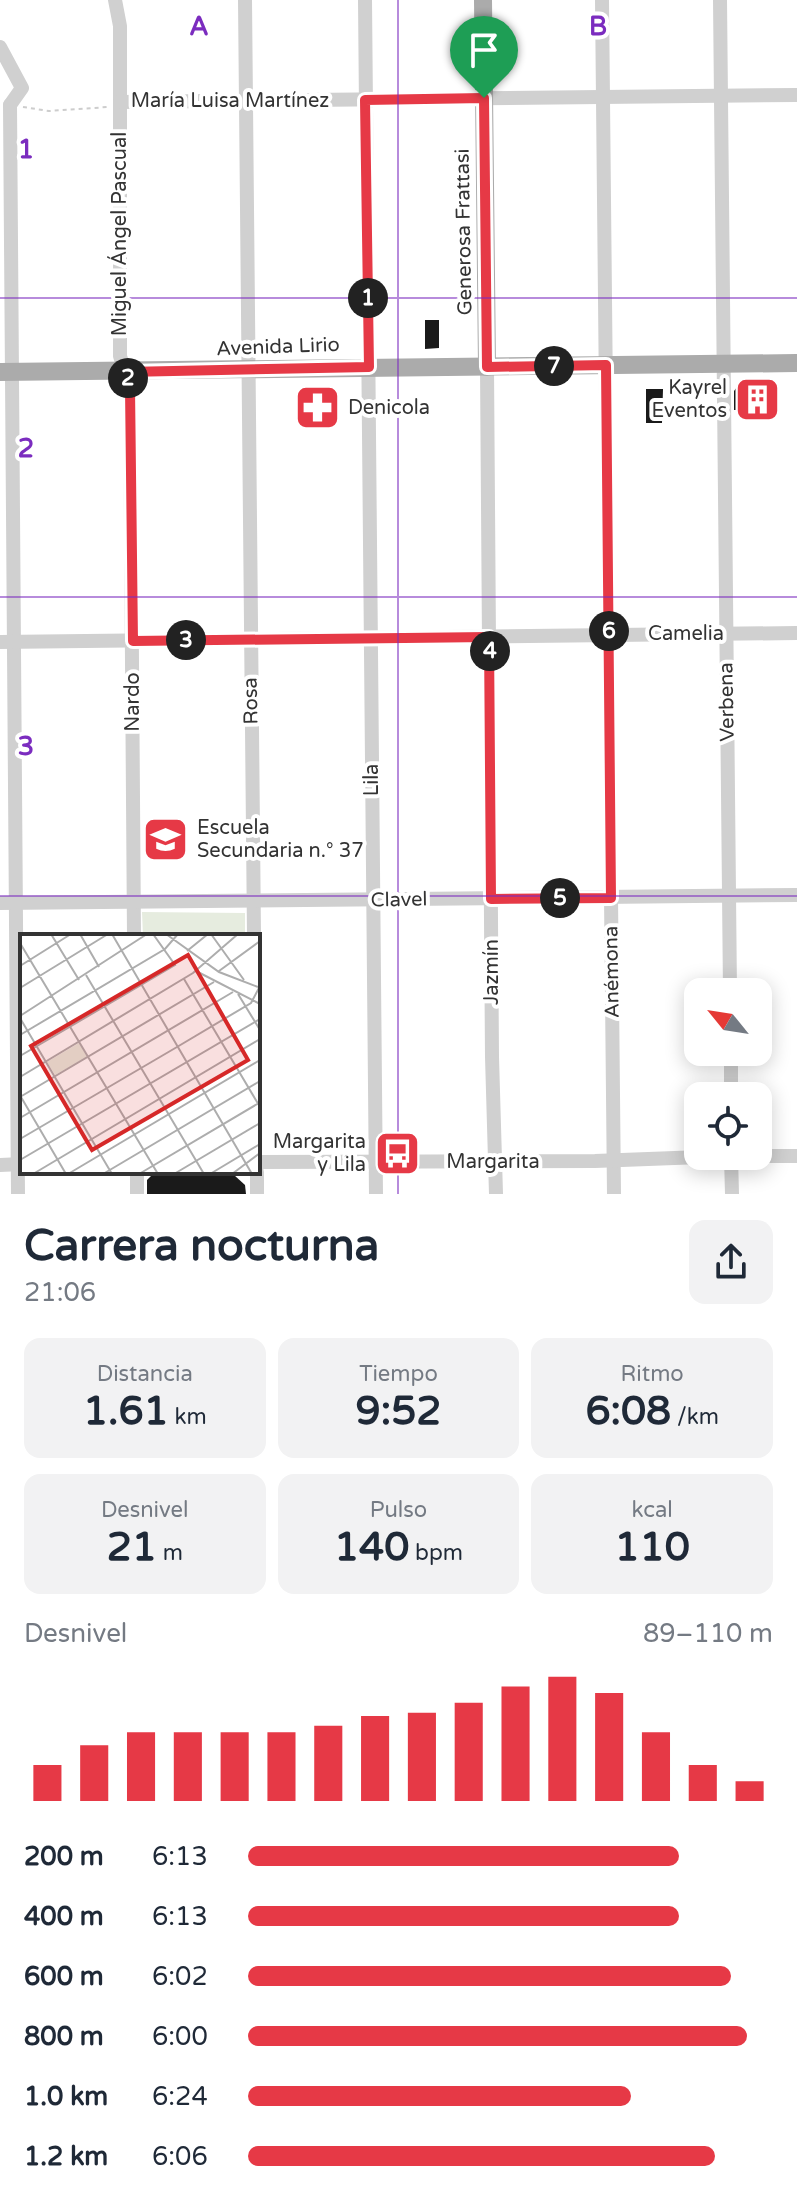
<!DOCTYPE html>
<html lang="es">
<head>
<meta charset="utf-8">
<style>
	:root { --surface:#fff; --page:#f2f2f3; --text:#1f2937; --muted:#747a83; --accent:#e63946 }
	body { margin:0; font-family:"Varela Round",sans-serif; background:var(--page); color:var(--text); height:100vh; display:flex; flex-direction:column; font-size:30px; white-space:nowrap }
	* { box-sizing:border-box; margin:0 }
	p { font-size:26px; color:var(--muted) }
	.icon { flex:none; width:44px; height:44px; fill:none; stroke:currentColor; stroke-width:2; stroke-linecap:round; stroke-linejoin:round }
	.map { position:relative; height:1194px; overflow:hidden }
	.panel { display:flex; flex-direction:column; background:var(--surface); flex:1 }
	.panel>* { flex:none }
	.needle { width:52px; rotate:300deg }
	.controls { position:absolute; left:684px; top:978px; display:grid; gap:16px }
	.controls a { display:grid; place-items:center; width:88px; height:88px; border-radius:16px; background:var(--surface); box-shadow:0 4px 20px #0003; font-size:40px }
	.pin { position:absolute; display:grid; place-items:center; width:68px; height:68px; color:#fff; margin:-82px -34px; border-radius:50% 50% 50% 0; rotate:-45deg; box-shadow:0 0 8px #0007 }
	.pin .icon { rotate:45deg }
	.km { position:absolute; width:40px; height:40px; margin:-20px; border-radius:50%; background:#222; color:#fff; font-size:22px; line-height:40px; text-align:center }
	.round { display:grid; place-items:center; flex:none; width:84px; height:84px; border-radius:16px; background:var(--page) }
	.summary { display:flex; align-items:center; justify-content:space-between; height:136px; padding:0 24px }
	h1 { font-size:44px; font-weight:700; line-height:60px }
	.metrics { display:grid; grid-template-columns:repeat(3,1fr); gap:12px; height:136px; padding:8px 24px }
	.metrics div { display:grid; align-content:center; border-radius:16px; background:var(--page); text-align:center }
	.metrics b { font-size:40px; font-weight:700 }
	.metrics small { font-size:22px; font-weight:400 }
	.metrics p { font-size:22px }
	.chart { height:224px; padding:16px 24px }
	.chart p { display:flex; justify-content:space-between }
	.chart svg { width:100%; height:144px; margin-top:8px; stroke:var(--accent); stroke-width:6 }
	ul { padding:0 24px; list-style:none; font-size:26px }
	li { display:grid; grid-template-columns:128px 96px 1fr; align-items:center; height:60px }
	li i { height:20px; border-radius:10px; background:var(--accent) }
	.map>svg:first-child { display:block }
	.green { fill:#e6ecdf }
	.building { fill:#1a1a1a }
	.lines { fill:none; stroke-linecap:round; stroke-linejoin:round }
	.path { stroke:#cdcdcd; stroke-width:2; stroke-dasharray:4 4; stroke-linecap:butt }
	.minor { stroke:#d0d0d0; stroke-width:14 }
	.major { stroke:#ababab; stroke-width:18 }
	.route-casing { stroke:#fff; stroke-width:16 }
	.route { stroke:#e63946; stroke-width:10 }
	.grid { fill:none; stroke:#7b2cbf; stroke-width:2; stroke-opacity:0.55 }
	.labels { text-anchor:middle; dominant-baseline:central; stroke-width:8; stroke-linejoin:round; paint-order:stroke }
	.street-label { font-size:20px; fill:#333; stroke:#fff }
	.poi-label { font-size:20px; fill:#333; stroke:#fff; text-anchor:end }
	.inset-road { fill:none; stroke:#adadad; stroke-width:2 }
	.view { fill:#d62828; fill-opacity:0.15; stroke:#d62828; stroke-width:4 }
	.inset-edge { fill:none; stroke:#333; stroke-width:4 }
	.grid-label { font-size:26px; text-anchor:middle; font-weight:bold; fill:#7b2cbf; stroke:#fff; stroke-width:8; stroke-linejoin:round; paint-order:stroke }
</style>
</head>
<body>
<div class="map">
<svg width="797" height="1194" viewBox="0 0 797 1194">
	<rect width="100%" height="100%" fill="#fff"/>
	<!-- green -->
	<path class="green" d="M142 912 245 913V936H143Z"/>
	<!-- building -->
	<g class="building">
		<path d="M425 320H439V348L425 349Z"/>
		<path d="M771 386 768 418H746V410H734V391L737 387Z"/>
		<path d="M646 389H663L662 423H646Z"/>
		<path d="M324 395V421H309V396Z"/>
		<path d="M152 1175H234L245 1185 246 1194H147V1180Z"/>
	</g>
	<g class="lines">
		<!-- path -->
		<path class="path" d="M23 107 49 111 108 107"/>
		<!-- minor -->
		<g class="minor">
			<path d="M115 0 120 26V356L130 388 134 936"/>
			<path d="M245 0 254 936"/>
			<path d="M365 0 376 1194"/>
			<path d="M602 0 614 1194"/>
			<path d="M720 0 730 992"/>
			<path d="M0 47 22 88 10 105"/>
			<path d="M120 102 797 95"/>
			<path d="M10 105 18 1194"/>
			<path d="M487 367 492 1057 496 1194"/>
			<path d="M0 642 797 633"/>
			<path d="M0 903 797 895"/>
			<path d="M731 1052V1096"/>
			<path d="M731 1156 732 1194"/>
			<path d="M745 1156H797"/>
			<path d="M258 1162 595 1161 728 1156"/>
			<path d="M0 1165 22 1164"/>
			<path d="M137 1172V1194"/>
			<path d="M257 1172V1194"/>
		</g>
		<!-- major -->
		<g class="major">
			<path d="M483 0 487 367"/>
			<path d="M0 372 797 363"/>
		</g>
	</g>
	<g class="lines">
		<defs>
			<path id="route" d="M484 98 487 367 606 365 611 898 491 899 489 637 133 641 130 388 126 372 369 367 365 100Z"/>
		</defs>
		<!-- route casing -->
		<use href="#route" class="route-casing"/>
		<!-- route -->
		<use href="#route" class="route"/>
	</g>
	<!-- grid -->
	<path class="grid" d="M398 0V1194M0 298H797M0 597H797M0 896H797"/>
	<!-- icons -->
	<defs>
		<symbol id="building-square" viewBox="-11 -11 22 22"><rect x="-9" y="-9" width="18" height="18" rx="4" fill="#e63946" stroke="#fff"/><path d="M-4-6H4V6H1V3H-1V6H-4ZM-2.5-4.3h1.7v1.8h-1.7ZM.8-4.3h1.7v1.8H.8ZM-2.5-1h1.7V.8h-1.7ZM.8-1h1.7V.8H.8Z" fill="#fff"/></symbol>
		<symbol id="pharmacy-square" viewBox="-11 -11 22 22"><rect x="-9" y="-9" width="18" height="18" rx="4" fill="#e63946" stroke="#fff"/><path d="M-2-6h4v4h4v4h-4v4h-4v-4h-4v-4h4Z" fill="#fff"/></symbol>
		<symbol id="school-square" viewBox="-11 -11 22 22"><rect x="-9" y="-9" width="18" height="18" rx="4" fill="#e63946" stroke="#fff"/><path d="M0-5L7-2L0 1L-7-2ZM-4 1L0 2.5L4 1V4Q0 6-4 4Z" fill="#fff"/></symbol>
		<symbol id="bus-square" viewBox="-11 -11 22 22"><rect x="-9" y="-9" width="18" height="18" rx="4" fill="#e63946" stroke="#fff"/><path d="M-5-6H5V4H4V6H2V4H-2V6H-4V4H-5ZM-3.5-4V0h7V-4ZM-3.5 1.2v1.5H-2V1.2ZM2 1.2v1.5H3.5V1.2Z" fill="#fff"/></symbol>
	</defs>
	<g fill-rule="evenodd">
		<use href="#building-square" x="732" y="374" width="51" height="51"/>
		<use href="#pharmacy-square" x="292" y="382" width="51" height="51"/>
		<use href="#school-square" x="140" y="814" width="51" height="51"/>
		<use href="#bus-square" x="372" y="1128" width="51" height="51"/>
	</g>
	<g class="labels">
		<!-- street labels -->
		<g class="street-label">
			<text x="230" y="101">María Luisa Martínez</text>
			<text transform="translate(464 232) rotate(-91)">Generosa Frattasi</text>
			<text transform="translate(120 234) rotate(-90)">Miguel Ángel Pascual</text>
			<text transform="translate(278 347) rotate(-2)">Avenida Lirio</text>
			<text x="686" y="634">Camelia</text>
			<text transform="translate(251 701) rotate(-91)">Rosa</text>
			<text transform="translate(133 702) rotate(-90)">Nardo</text>
			<text transform="translate(727 702) rotate(-91)">Verbena</text>
			<text transform="translate(372 780) rotate(-90)">Lila</text>
			<text transform="translate(399 900) rotate(-1)">Clavel</text>
			<text transform="translate(492 972) rotate(-90)">Jazmín</text>
			<text transform="translate(612 972) rotate(-91)">Anémona</text>
			<text x="493" y="1162">Margarita</text>
		</g>
		<!-- poi labels -->
		<g class="poi-label">
			<text x="727" y="388">Kayrel<tspan x="727" dy="23">Eventos</tspan></text>
			<text x="348" y="408" text-anchor="start">Denicola</text>
			<text x="197" y="828" text-anchor="start">Escuela<tspan x="197" dy="23">Secundaria n.° 37</tspan></text>
			<text x="366" y="1142">Margarita<tspan x="366" dy="23">y Lila</tspan></text>
		</g>
	</g>
	<!-- overview -->
	<g transform="translate(20 934)">
		<rect width="240" height="240" fill="#fff"/>
		<path d="M59 109 67 123 35 141 27 128Z" fill="#e6ecdf"/>
		<path class="inset-road" d="M31 0 59 46M60 0 79 33M92 0 232 240M146 0 199 38 238 53M191 0 224 46M0 9 138 240M167 17 188 0M0 32 51 0M176 37 240 70M199 37 240 7M66 41 184 240M164 45 240 173M0 54 88 0M218 60 240 96M0 82 127 0M0 84 92 240M0 101 145 15 158 0M157 113 231 69 240 52M0 122 155 31 133 0M0 143 173 39 218 0M0 163 194 48M1 163 46 240M0 184 213 58M0 205 157 113M0 226 240 85M13 240 240 105M48 240 240 126M83 240 240 147M119 240 239 169M154 240 240 189M190 240 240 210M212 240 240 219"/>
		<path class="view" d="M168 21 228 126 72 216 11 112Z"/>
		<rect width="240" height="240" class="inset-edge"/>
	</g>
	<g class="grid-label">
		<text x="199" y="35">A</text>
		<text x="598" y="35">B</text>
		<text x="26" y="158">1</text>
		<text x="26" y="457">2</text>
		<text x="26" y="755">3</text>
	</g>
</svg>
<div class="controls">
<a><svg class="needle" viewBox="-14 -14 28 28"><path d="M0-13l5 13h-10z" fill="#e53935"/><path d="M0 13l5-13h-10z" fill="#747a83"/></svg></a>
<a><svg class="icon" aria-label="locate" viewBox="0 0 24 24"><circle cx="12" cy="12" r="6"/><path d="M12 2v4M12 18v4M2 12h4M18 12h4"/></svg></a>
</div>
<div class="pin" style="left:484px;top:98px;background:#1e9e55"><svg class="icon" aria-label="arrive" viewBox="0 0 24 24"><path d="M6 21V4h12l-3 4 3 4H6"/></svg></div>
<b class="km" style="left:368px;top:298px">1</b>
<b class="km" style="left:128px;top:378px">2</b>
<b class="km" style="left:186px;top:640px">3</b>
<b class="km" style="left:490px;top:651px">4</b>
<b class="km" style="left:560px;top:898px">5</b>
<b class="km" style="left:609px;top:631px">6</b>
<b class="km" style="left:554px;top:366px">7</b>
</div>
<section class="panel">
<div class="summary"><div><h1>Carrera nocturna</h1><p>21:06</p></div><a class="round"><svg class="icon" aria-label="share" viewBox="0 0 24 24"><path d="M12 15V3M7 8l5-5 5 5M5 13v7h14v-7"/></svg></a></div>
<div class="metrics">
<div><p>Distancia</p><b>1.61<small> km</small></b></div>
<div><p>Tiempo</p><b>9:52</b></div>
<div><p>Ritmo</p><b>6:08<small> /km</small></b></div>
</div>
<div class="metrics">
<div><p>Desnivel</p><b>21<small> m</small></b></div>
<div><p>Pulso</p><b>140<small> bpm</small></b></div>
<div><p>kcal</p><b>110</b></div>
</div>
<div class="chart"><p><span>Desnivel</span>89–110 m</p>
<svg viewBox="0 0 160 44" preserveAspectRatio="none"><path d="M5 44V33M15 44V27M25 44V23M35 44V23M45 44V23M55 44V23M65 44V21M75 44V18M85 44V17M95 44V14M105 44V9M115 44V6M125 44V11M135 44V23M145 44V33M155 44V38"/></svg>
</div>
<ul>
<li><b>200 m</b>6:13<i style="width:82%"></i></li>
<li><b>400 m</b>6:13<i style="width:82%"></i></li>
<li><b>600 m</b>6:02<i style="width:92%"></i></li>
<li><b>800 m</b>6:00<i style="width:95%"></i></li>
<li><b>1.0 km</b>6:24<i style="width:73%"></i></li>
<li><b>1.2 km</b>6:06<i style="width:89%"></i></li>
</ul>
</section>
</body>
</html>
